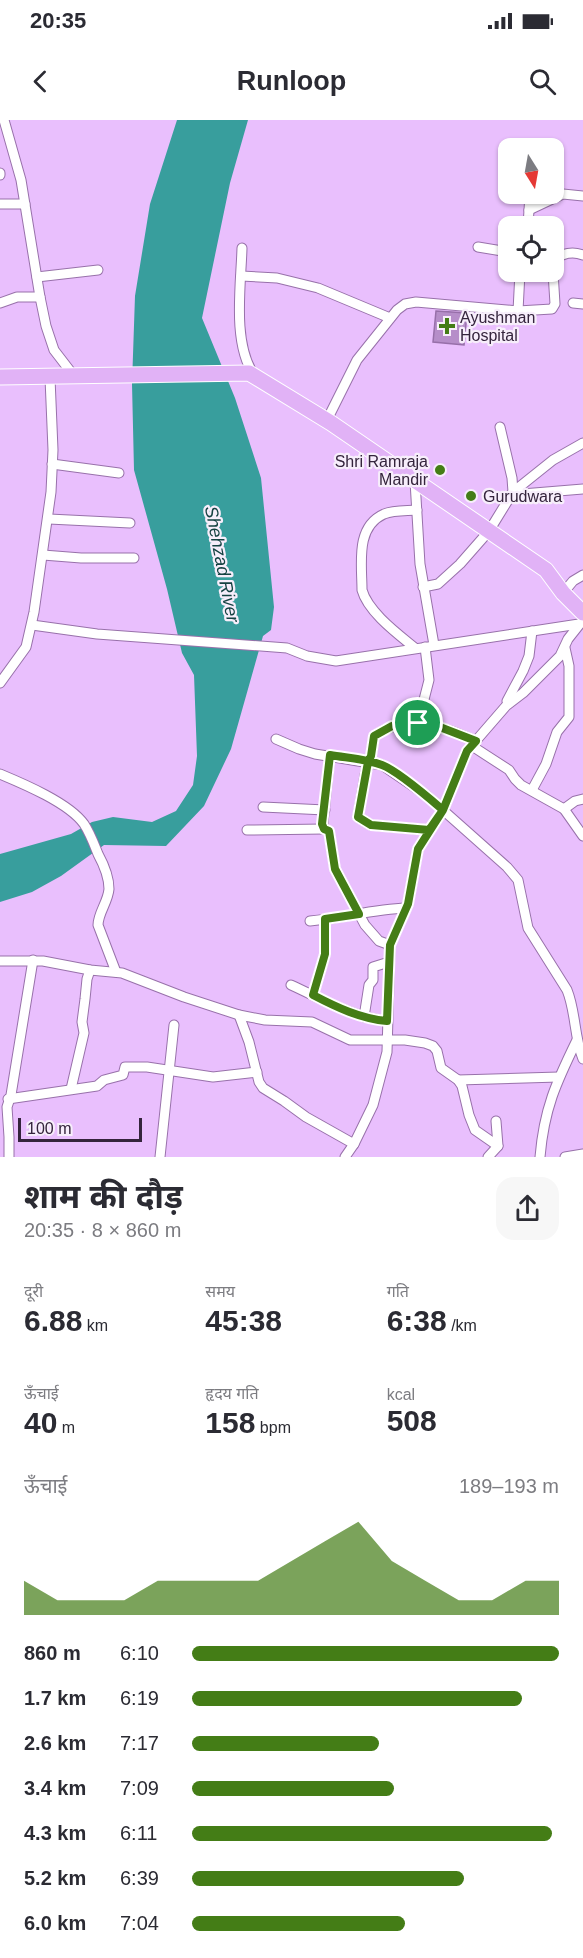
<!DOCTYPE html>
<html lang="hi">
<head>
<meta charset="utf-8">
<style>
	:root { --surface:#fff; --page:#f7f7f7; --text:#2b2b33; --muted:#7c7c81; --accent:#447d16 }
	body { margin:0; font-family:Helvetica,"Noto Sans Devanagari",sans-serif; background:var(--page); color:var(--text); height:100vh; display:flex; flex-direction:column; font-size:22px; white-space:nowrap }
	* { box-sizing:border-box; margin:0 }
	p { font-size:20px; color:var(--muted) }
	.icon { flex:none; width:33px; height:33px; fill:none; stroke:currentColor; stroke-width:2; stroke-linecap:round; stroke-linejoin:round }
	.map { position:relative; height:1037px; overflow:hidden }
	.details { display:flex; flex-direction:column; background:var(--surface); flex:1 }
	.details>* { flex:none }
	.needle { width:39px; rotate:169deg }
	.fabs { position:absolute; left:498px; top:18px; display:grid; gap:12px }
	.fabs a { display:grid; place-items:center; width:66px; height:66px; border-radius:12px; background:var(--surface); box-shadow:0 2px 4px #0004; font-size:30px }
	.scale { position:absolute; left:18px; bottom:15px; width:124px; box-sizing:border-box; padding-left:6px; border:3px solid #34243c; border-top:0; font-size:16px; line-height:21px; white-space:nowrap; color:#34243c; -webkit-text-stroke:4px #f7eefb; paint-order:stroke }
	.pin { position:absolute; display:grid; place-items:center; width:51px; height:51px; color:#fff; margin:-26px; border:3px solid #fff; border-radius:50%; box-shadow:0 2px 6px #0007 }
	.round { display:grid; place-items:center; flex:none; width:63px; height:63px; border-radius:18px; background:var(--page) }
	.headline { display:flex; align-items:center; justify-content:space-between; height:102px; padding:0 24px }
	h1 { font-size:33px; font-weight:700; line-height:45px }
	.stats { display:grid; grid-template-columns:repeat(3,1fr); gap:9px; height:102px; padding:6px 24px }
	.stats div { display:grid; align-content:center }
	.stats b { font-size:30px; font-weight:700 }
	.stats small { font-size:16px; font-weight:400 }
	.stats p { font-size:16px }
	.chart { height:168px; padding:12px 24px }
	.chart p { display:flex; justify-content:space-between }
	.chart svg { width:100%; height:108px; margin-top:6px; fill:var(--accent); opacity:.7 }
	ul { padding:0 24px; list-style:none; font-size:20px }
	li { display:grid; grid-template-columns:96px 72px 1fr; align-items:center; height:45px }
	li i { height:15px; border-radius:8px; background:var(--accent) }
	.status { display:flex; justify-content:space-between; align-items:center; height:42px; padding:0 30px; background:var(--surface); direction:ltr }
	.status svg { height:16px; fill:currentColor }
	header { display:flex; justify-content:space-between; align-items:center; height:78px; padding:0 24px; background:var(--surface); font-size:27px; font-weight:700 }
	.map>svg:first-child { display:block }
	.water { fill:#389e9d }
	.building { fill:#b68ec9; stroke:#976fa9; stroke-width:1.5 }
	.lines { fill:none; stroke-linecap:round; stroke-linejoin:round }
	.street-casing { stroke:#9871aa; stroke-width:11 }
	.primary-casing { stroke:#fff; stroke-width:17 }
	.street { stroke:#fff; stroke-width:9 }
	.primary { stroke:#e1b2f6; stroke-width:15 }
	.route-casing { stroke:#fff; stroke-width:12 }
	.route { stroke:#447d16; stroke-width:8 }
	.poi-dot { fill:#447d16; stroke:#f7eefb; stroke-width:2 }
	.labels { text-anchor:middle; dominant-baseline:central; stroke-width:4.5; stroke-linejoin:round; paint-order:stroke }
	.poi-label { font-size:16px; fill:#34243c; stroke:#f7eefb; text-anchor:start }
	.water-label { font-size:18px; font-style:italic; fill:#154242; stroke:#f7eefb }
</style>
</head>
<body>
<div class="status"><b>20:35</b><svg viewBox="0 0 49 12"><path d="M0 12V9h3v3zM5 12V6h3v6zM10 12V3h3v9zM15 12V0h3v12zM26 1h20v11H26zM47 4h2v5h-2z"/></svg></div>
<header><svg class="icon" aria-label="back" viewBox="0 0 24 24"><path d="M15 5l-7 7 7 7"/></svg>Runloop<svg class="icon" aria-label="search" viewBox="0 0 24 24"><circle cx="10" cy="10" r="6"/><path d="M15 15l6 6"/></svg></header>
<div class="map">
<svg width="583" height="1037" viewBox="0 0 583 1037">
	<rect width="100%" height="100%" fill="#e9bffd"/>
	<!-- water -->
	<path class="water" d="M177 0H248L230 63 202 198 235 278 261 358 274 487 271 510 263 516 231 629 204 686 166 726 104 725 61 756 32 772 0 782V734L71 714 92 702 113 697 152 702 176 691 193 665 197 636 194 555 182 533 167 469 134 350 132 264 135 176 150 84Z"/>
	<!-- building -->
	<path class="building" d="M436 191 467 193 464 225 433 222Z"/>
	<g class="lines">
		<defs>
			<g id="street">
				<path d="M4 0 21 60 40 177 46 206 54 230 74 256"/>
				<path d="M0 53V55"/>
				<path d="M0 84H25"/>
				<path d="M529 90 563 74 583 76"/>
				<path d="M528 106 530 74"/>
				<path d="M478 127 508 132"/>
				<path d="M242 128C241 165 232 223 254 255"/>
				<path d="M554 140C563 133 572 131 583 135"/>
				<path d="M241 156 277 158 318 168 390 198"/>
				<path d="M37 157 98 150"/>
				<path d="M0 183 17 177H40"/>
				<path d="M573 183 583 184"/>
				<path d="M518 191 520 152"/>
				<path d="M327 300 357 240 397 190 405 184 416 182 518 191 552 189 555 184 553 152"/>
				<path d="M500 307 512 358 513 372"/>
				<path d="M52 344 119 353"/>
				<path d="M415 361 420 444 434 525"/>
				<path d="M510 375 583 369"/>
				<path d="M49 399 130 403"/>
				<path d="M43 435 81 438H134"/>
				<path d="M423 467 438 464 460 444 489 411 513 372 553 340 583 323"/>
				<path d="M563 473 573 461 583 455"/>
				<path d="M32 505 97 514 287 528 307 536 336 541 579 504"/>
				<path d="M415 528C398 514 368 492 362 470 362 444 355 407 384 394 394 390 407 391 417 390"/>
				<path d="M0 563 26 527 34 492 51 372 53 330 50 258"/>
				<path d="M507 581 523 551 529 536 532 511"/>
				<path d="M418 603 429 560 425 527"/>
				<path d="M276 619 299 629 315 634 382 645 426 675 507 747 518 760 528 808 567 870C576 892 574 917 583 939"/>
				<path d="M472 626 509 650 515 659 521 665 564 689 583 716"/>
				<path d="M330 635 323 703 324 709 329 711 335 749 365 805 379 821 390 825"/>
				<path d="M0 654C24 664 69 683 84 704 90 713 94 724 98 734 104 745 109 756 109 769 108 782 98 793 98 805L116 852"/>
				<path d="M532 670 546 644 557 612 569 597V546L565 528"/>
				<path d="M263 687 325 690"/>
				<path d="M564 689 575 681 583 679"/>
				<path d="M247 710 324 709"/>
				<path d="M429 710 371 705 358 697 365 655 371 636 374 616C409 592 441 606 476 621"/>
				<path d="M310 801C343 798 374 789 406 788"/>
				<path d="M0 841H43L90 850 122 853 184 877 239 895 265 900 312 902 350 920H405L425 923 433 926 437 931 441 948 458 960 462 966 469 995 475 1010 498 1026"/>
				<path d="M291 865C322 879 353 898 387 901"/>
				<path d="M313 875 325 834V799"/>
				<path d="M239 895 249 922 259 962 263 968 284 981 306 997 354 1024"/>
				<path d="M364 897 369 865 373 860V847L389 842"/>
				<path d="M458 960 559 957"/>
				<path d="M71 969 84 913 82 902 85 879 87 859 90 850"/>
				<path d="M8 979 97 966 104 960 123 955 125 947H147L213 957 257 952"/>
				<path d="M9 1037V1017L7 987 11 975 33 840"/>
				<path d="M160 1037 174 905"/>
				<path d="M345 1037 354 1024 373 985 387 932 390 825 408 784 418 729 443 690 467 631 506 586 523 573 560 536 568 519 583 500"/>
				<path d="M488 1037 498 1026 496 1001"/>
				<path d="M540 1037C544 989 556 963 577 920"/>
				<path d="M565 1037 583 1034"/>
			</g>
			<path id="primary" d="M0 257 249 253 331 303 546 450 563 473 583 493"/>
		</defs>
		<!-- street casing -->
		<use href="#street" class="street-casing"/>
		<!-- primary casing -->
		<use href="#primary" class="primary-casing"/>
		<!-- street -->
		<use href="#street" class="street"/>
		<!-- primary -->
		<use href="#primary" class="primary"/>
	</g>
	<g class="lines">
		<defs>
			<path id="route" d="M418 603 432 604 476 621 467 631 443 690 418 729 408 784 390 825 387 901C361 899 336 887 313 875L325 834V799L359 794 335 749 329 711 324 709 322 704 330 635C347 638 366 639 382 645 398 651 429 678 443 690L429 710 371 705 358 697 368 642 371 636 374 616 392 606 418 603"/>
		</defs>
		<!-- route casing -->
		<use href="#route" class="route-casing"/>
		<!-- route -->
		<use href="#route" class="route"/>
	</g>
	<!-- markers -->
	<g class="poi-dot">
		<path d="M444 197h6v6h6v6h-6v6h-6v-6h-6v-6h6z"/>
		<circle cx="440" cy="350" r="6"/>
		<circle cx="471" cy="376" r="6"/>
	</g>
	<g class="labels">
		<!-- poi labels -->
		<g class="poi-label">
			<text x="460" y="197">Ayushman<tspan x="460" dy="18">Hospital</tspan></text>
			<text x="428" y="341" text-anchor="end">Shri Ramraja<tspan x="428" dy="18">Mandir</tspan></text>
			<text x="483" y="376">Gurudwara</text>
		</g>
		<!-- water labels -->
		<g class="water-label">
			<text transform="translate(222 444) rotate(79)">Shehzad River</text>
		</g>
	</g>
</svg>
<div class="fabs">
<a><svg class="needle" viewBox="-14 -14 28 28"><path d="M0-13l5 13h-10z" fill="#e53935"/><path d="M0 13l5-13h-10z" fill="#7c7c81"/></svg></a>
<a><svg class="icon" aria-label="locate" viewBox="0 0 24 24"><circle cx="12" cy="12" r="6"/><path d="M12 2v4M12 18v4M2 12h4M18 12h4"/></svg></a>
</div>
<div class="scale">100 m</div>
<div class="pin" style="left:418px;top:603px;background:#1e9e55"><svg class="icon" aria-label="arrive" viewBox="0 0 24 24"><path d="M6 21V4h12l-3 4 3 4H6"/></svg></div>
</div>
<section class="details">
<div class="headline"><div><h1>शाम की दौड़</h1><p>20:35 · 8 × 860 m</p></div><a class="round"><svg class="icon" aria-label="share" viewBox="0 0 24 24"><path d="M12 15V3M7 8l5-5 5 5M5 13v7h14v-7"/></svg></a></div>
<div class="stats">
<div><p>दूरी</p><b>6.88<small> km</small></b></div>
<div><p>समय</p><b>45:38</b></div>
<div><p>गति</p><b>6:38<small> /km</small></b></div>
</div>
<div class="stats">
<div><p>ऊँचाई</p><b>40<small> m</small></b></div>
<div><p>हृदय गति</p><b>158<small> bpm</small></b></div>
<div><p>kcal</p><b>508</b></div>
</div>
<div class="chart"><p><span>ऊँचाई</span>189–193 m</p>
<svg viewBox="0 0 160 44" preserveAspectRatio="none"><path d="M0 44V30L10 38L20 38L30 38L40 30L50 30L60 30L70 30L80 22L90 14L100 6L110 22L120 30L130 38L140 38L150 30L160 30V44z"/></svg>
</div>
<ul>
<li><b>860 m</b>6:10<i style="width:100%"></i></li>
<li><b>1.7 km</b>6:19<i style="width:90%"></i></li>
<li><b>2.6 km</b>7:17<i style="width:51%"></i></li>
<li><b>3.4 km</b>7:09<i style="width:55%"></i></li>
<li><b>4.3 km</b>6:11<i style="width:98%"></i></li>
<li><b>5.2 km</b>6:39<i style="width:74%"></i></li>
<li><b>6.0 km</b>7:04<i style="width:58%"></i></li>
</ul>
</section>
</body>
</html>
